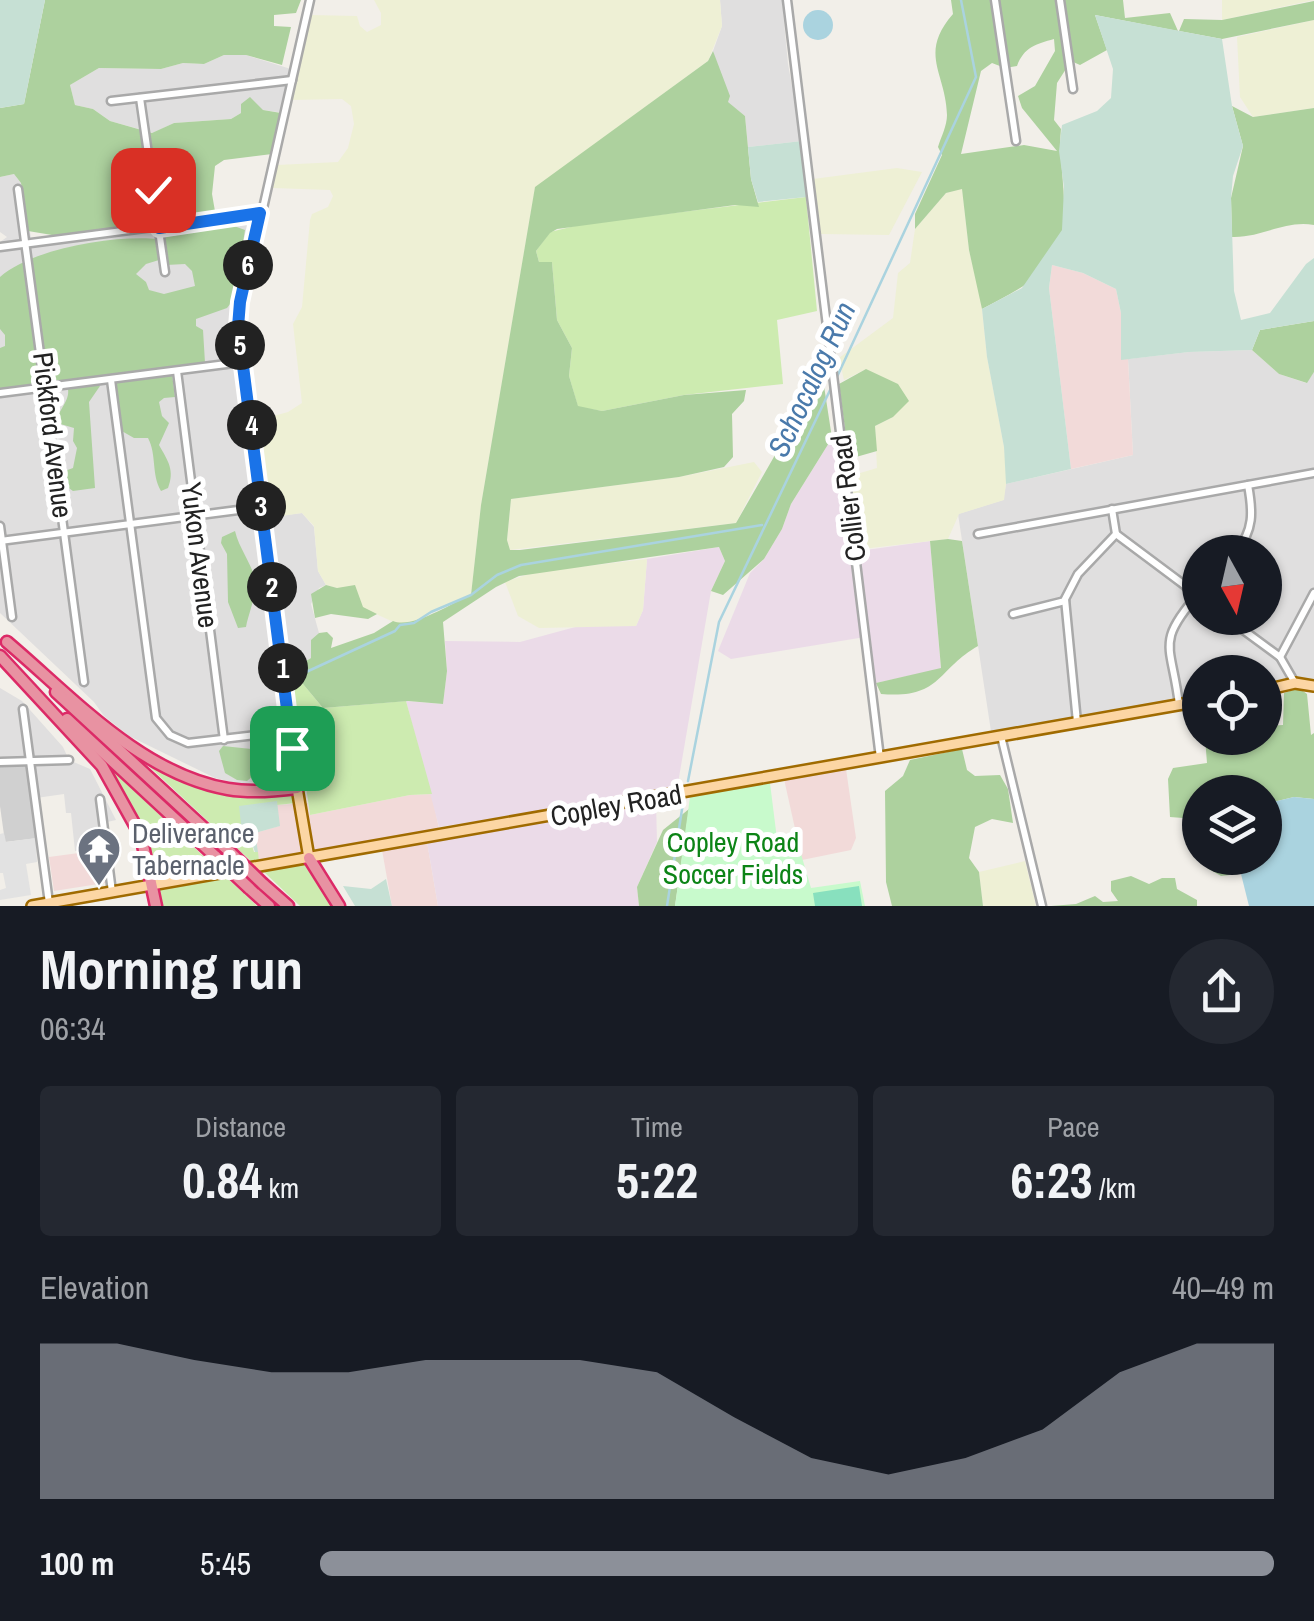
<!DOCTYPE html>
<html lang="en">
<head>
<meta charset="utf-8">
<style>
	:root { --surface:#171b24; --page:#242831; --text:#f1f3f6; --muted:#9ea1a6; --accent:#8c9099 }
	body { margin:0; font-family:"Archivo Narrow",sans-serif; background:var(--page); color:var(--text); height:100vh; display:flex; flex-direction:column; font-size:38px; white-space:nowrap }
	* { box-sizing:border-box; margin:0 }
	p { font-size:32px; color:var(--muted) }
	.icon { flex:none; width:55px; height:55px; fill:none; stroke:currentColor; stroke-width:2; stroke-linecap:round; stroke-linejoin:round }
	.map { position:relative; height:906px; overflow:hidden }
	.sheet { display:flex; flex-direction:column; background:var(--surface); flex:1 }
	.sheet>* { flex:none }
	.needle { width:65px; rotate:172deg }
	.tools { position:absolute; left:1182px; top:535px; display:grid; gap:20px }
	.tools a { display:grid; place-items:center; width:100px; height:100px; border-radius:50%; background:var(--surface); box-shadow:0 2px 8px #0004; font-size:50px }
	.pin { position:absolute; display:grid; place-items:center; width:85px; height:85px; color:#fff; margin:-42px; border-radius:20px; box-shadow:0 5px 15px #0006 }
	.km { position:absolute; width:50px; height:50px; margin:-25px; border-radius:50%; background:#222; color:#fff; font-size:28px; line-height:50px; text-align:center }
	.round { display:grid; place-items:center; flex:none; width:105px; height:105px; border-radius:52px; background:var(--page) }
	.headline { display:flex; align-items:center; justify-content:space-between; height:170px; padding:0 40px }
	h1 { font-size:55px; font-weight:700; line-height:75px }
	.metrics { display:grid; grid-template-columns:repeat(3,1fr); gap:15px; height:170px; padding:10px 40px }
	.metrics div { display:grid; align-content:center; border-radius:10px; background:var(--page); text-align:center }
	.metrics b { font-size:50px; font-weight:700 }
	.metrics small { font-size:28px; font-weight:400 }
	.metrics p { font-size:28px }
	.chart { height:280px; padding:20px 40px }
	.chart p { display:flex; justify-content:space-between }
	.chart svg { width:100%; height:180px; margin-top:10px; fill:var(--accent); opacity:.7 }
	ul { padding:0 40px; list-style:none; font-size:32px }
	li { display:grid; grid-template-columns:160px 120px 1fr; align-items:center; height:75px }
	li i { height:25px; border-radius:12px; background:var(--accent) }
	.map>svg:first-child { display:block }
	.residential { fill:#e0dfdf; fill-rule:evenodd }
	.commercial { fill:#f2dad9 }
	.industrial { fill:#ebdbe8 }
	.religious { fill:#d0d0d0 }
	.farmland { fill:#eef0d5 }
	.grass { fill:#cdebb0 }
	.forest { fill:#add19e; fill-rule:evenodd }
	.wetland { fill:#c6e0d4 }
	.park { fill:#c8facc }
	.pitch { fill:#88e0be }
	.parking { fill:#e2e2e2 }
	.water { fill:#aad3df }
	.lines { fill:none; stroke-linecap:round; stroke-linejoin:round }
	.stream { stroke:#aad3df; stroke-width:2.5 }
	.minor-casing { stroke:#a9a9a9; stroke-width:11 }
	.major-casing { stroke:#a06b00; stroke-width:14 }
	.highway-casing { stroke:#dc2a67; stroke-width:15 }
	.minor { stroke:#fff; stroke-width:6 }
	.major { stroke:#fcd6a4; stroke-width:9 }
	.highway { stroke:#e892a2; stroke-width:10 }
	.highway-bridge-casing { stroke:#dc2a67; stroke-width:15; stroke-linecap:butt }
	.highway-bridge { stroke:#e892a2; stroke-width:10 }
	.route-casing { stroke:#fff; stroke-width:20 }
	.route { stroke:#1a73e8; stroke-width:12 }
	.labels { text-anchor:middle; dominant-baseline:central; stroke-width:10; stroke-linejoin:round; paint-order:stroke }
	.street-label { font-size:28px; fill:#222; stroke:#fff }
	.worship-label { font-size:28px; fill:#5b616d; stroke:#fff; text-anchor:start }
	.park-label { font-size:28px; fill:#0c8416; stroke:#fff }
	.water-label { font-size:30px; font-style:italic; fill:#4a7aab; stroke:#fff }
</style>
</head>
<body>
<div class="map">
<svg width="1314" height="906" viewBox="0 0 1314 906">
	<rect width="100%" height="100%" fill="#f2efe9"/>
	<!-- residential -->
	<g class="residential">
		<path d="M720 0H782L788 64 802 141 748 147 745 116 727 102 713 51 722 26Z"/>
		<path d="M224 55H246L294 70 284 113 263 110 241 113 231 119 174 123 153 133 110 121 93 109 75 105 70 85 99 68 161 69 183 63 204 64Z"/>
		<path d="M14 174 21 183 32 243 260 213 238 319 263 518 302 513 314 527 318 571 326 585 319 588 311 604 319 633 312 641 311 658 301 664 291 679 285 681 296 777 240 784 215 778 129 736 104 716 94 702 0 613V242L7 237 0 232V177Z"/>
		<path d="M1252 350 1279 374 1306 383 1314 372V686L1265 690V672H1200V701L992 738 958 514 1003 500 1006 484 1133 455 1128 359 1189 352ZM1200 552H1265V618H1200Z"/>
		<path d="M0 688 22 701 63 747 69 760 90 769 116 820 103 823 106 847 75 851 71 813H66L64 794 36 798 30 762H0Z"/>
	</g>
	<!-- commercial -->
	<g class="commercial">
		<path d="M1052 265 1083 273 1116 289 1121 313V359H1128L1133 455 1071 469 1049 288Z"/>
		<path d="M846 769 856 838 851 850 802 860 784 779Z"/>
		<path d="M432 794 440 834 259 863 255 833 279 826 277 805 308 803 310 815 410 795Z"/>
		<path d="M427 842 438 906H392L382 850Z"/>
		<path d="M101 850 105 883 54 891 49 857Z"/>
	</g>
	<!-- industrial -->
	<g class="industrial">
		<path d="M840 430 865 637 731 659 718 651 750 573 764 559 782 529 791 504 832 438Z"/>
		<path d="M930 541 941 669 876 683 859 551Z"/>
		<path d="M719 547 725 561 711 591 677 789 439 827 406 701 443 704 447 671 445 641 520 642 579 626H636L643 610 647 559Z"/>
		<path d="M656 802 657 842 637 887 639 906H438L427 842Z"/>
	</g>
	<!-- religious -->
	<path class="religious" d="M27 765 38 838 5 842 0 806V766Z"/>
	<!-- farmland -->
	<g class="farmland">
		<path d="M374 0H720L722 26 708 61 535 188 481 505 471 595 431 612 414 623 400 625 363 608 337 588 326 585 318 571 314 526 302 513 268 518 255 421 288 412 302 403 293 324 302 307 310 220 312 214 328 207 333 196 330 190 273 188 277 165 338 162 348 148 354 124 351 106 342 99 290 100 309 15 357 16 360 26 367 32 381 25V13Z"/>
		<path d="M1222 0H1314L1222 20Z"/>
		<path d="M1314 20V108L1253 117 1240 97 1237 37Z"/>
		<path d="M897 168 922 172 889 235 820 234 813 179Z"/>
		<path d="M962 188 969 250 981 300 987 357 1004 447 1007 476 1004 500 959 514 948 539 862 549 850 476 877 468 875 426 893 417 866 369 844 380 839 358 893 318 898 273 910 263 915 229 946 193Z"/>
		<path d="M754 462 762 472 736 523 510 550 507 540 511 499 679 477Z"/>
		<path d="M647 559 643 610 636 626 539 628 518 616 505 582 535 572Z"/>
		<path d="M1025 861 1036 906H983L979 872Z"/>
	</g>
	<!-- grass -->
	<g class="grass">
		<path d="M806 197 817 311 777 320 783 384 684 395 602 411 578 407 569 376 572 348 557 320 552 262H539L536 251 550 232 583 224Z"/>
		<path d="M291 679 303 684 323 708 406 701 432 794 410 795 310 815Z"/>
		<path d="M140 758 192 783 290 792 295 797 296 803 277 805V801L248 832 254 852H258L259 861 253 863Z"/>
		<path d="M112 770 217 869 158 878 133 807 109 772Z"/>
		<path d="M308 864 334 906H300L263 871Z"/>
		<path d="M227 878 257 906H160V890Z"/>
	</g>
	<!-- forest -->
	<g class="forest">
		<path d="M45 0H301L296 13 274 15V26L291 27 282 65 246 55H224L204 64 183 63 161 69 99 68 70 85 75 105 93 109 110 121 152 133 174 123 231 119 241 113V104L250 97 263 110 281 113 272 154 224 160 215 166 212 194 216 217 64 237 28 231 21 183 14 174 0 177V108L24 104Z"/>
		<path d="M951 0H1123L1125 18 1170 13 1178 31 1095 15 1107 50 1080 65 1071 61 1057 83 1054 120 1061 129C1059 149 1062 165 1063 184 1070 263 1045 276 982 309L969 250 962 189 946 193 915 229V214L942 155 938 147C941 137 947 126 947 115 946 73 918 54 953 14ZM1054 39 1055 51 1035 86 1018 96 1022 108 1057 151 1024 145 961 154 981 71 992 63 1005 68 1017 66C1024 47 1036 44 1054 39Z"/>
		<path d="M1314 1V20L1222 39 1179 31 1184 19 1222 20Z"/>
		<path d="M713 51 730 96 728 102 745 116 751 179 759 207 735 205 557 229 550 233 536 251 539 262H552L557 320 572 348 569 376 578 406 602 411 684 395 746 390 744 401 732 414 733 457 724 467 679 477 511 499 507 540 510 550H520L736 523 787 434 824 386 832 438 791 504 782 529 764 559 723 595 711 591 725 561 719 547 519 576 496 587 443 622 447 671 443 704 408 701 323 708 303 684 291 679 301 664 311 658V640L319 633 327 632 333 638 331 648 374 633 393 621C412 629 450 604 471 595L481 505 535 187 708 61Z"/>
		<path d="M1232 106 1253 117 1314 108V225C1284 220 1262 238 1232 237L1231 198 1243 146Z"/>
		<path d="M234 226 245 230 234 299 227 308 196 319V326L203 330 205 363 0 391V348L5 346V335L0 329V277C33 248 115 235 158 239L159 260 146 264 136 274 146 282 149 290 164 294 195 286 192 271 185 264 166 265 164 237Z"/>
		<path d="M1314 321V372L1307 383 1279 374 1252 350 1260 330Z"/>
		<path d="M866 369 898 384 909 401 893 417 875 426 877 451 849 459 839 384Z"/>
		<path d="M172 374 175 397 164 398 159 402 162 416 169 423 159 445C168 461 175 470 168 488L161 491C151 474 157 455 148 438H134L120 430 115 383Z"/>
		<path d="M96 384 100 386 89 402 95 488 73 491 63 484 62 472 73 468 77 448 73 441 74 428 57 423C57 410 70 402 68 389Z"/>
		<path d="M235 531C239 548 250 561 255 578 259 589 248 614 246 627L238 628 228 602 227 554 221 543 222 537Z"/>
		<path d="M948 539 962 541 978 646C936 670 942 699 881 694L876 683 941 668 930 541Z"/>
		<path d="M326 585 337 588 355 585 363 607 377 614 368 619 331 614 315 618 311 594Z"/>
		<path d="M1299 688 1307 694 1311 735 1314 733V799L1294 797 1265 804V792H1200V833L1192 838 1183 818 1170 817 1168 779 1173 768 1207 763 1205 738H1265V726L1283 725 1284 693Z"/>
		<path d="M223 746 261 750 264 767 247 781 237 780 225 773 219 751Z"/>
		<path d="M962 749 967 770 975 776 1000 775 1008 789 1013 823 992 819 975 827 969 858 979 872 983 906H892L886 882 885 791 903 776 910 760Z"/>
		<path d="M689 809 675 906H639L637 887 663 830Z"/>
		<path d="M1212 858H1237L1239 874 1221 876 1207 868Z"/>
		<path d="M1131 876 1149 884 1162 878H1175L1177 889 1197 900V906H1051L1076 904 1095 896 1103 902 1118 901 1111 891V881Z"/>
	</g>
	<!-- wetland -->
	<g class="wetland">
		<path d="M0 0H45L24 104 0 108Z"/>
		<path d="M1095 15 1222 39 1232 106 1243 146 1233 176 1231 198 1234 291 1241 320 1270 313 1306 264 1314 258V321L1260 330 1252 350 1189 352 1121 360V313L1116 289 1083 273 1052 265 1049 288 1071 469 1006 484 1004 447 987 357 982 309 1022 288 1062 230 1064 187 1059 151 1062 125 1097 111 1111 98 1113 69Z"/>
		<path d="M802 141 806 197 758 202 751 179 748 147Z"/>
		<path d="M277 801 280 826 255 833 258 852H255L248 833H242L239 806Z"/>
		<path d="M386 879 392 906H355L343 886 371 889Z"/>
	</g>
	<!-- park -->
	<path class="park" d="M770 783 777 839 796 837 811 888 860 881 865 906H675L690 797Z"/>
	<!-- pitch -->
	<path class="pitch" d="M859 886 862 906H815L813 893Z"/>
	<!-- parking -->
	<path class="parking" d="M4 833 6 842 36 838 37 862 26 864 31 895 0 900V890L6 888 3 873H0V834Z"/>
	<!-- water -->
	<g class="water">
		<circle cx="818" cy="25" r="15"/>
		<path d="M1294 797 1314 799V906H1249L1237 858H1265V804Z"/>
	</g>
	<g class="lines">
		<!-- stream -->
		<g class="stream">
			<path d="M836 379 976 77 961 0"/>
			<path d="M291 679 395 631 400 625 414 623 431 612 471 595 497 575 521 565 762 525"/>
			<path d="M688 781 719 622 832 386"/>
			<path d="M667 906 683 803"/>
		</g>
		<defs>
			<g id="minor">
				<path d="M787 0 880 758"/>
				<path d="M995 0 1016 141"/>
				<path d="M1060 0 1073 89"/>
				<path d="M140 98 165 272"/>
				<path d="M111 101 292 80"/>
				<path d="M18 189 84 682"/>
				<path d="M0 247 260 213"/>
				<path d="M177 371 224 740"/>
				<path d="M111 380 156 718 170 735 188 743 289 731"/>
				<path d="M0 393 242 362"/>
				<path d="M1112 509 1116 534"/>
				<path d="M0 526 12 617"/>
				<path d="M978 534 1314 473"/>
				<path d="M1116 534 1199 596"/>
				<path d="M0 541 261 507"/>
				<path d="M1236 552C1254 530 1253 512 1248 485"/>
				<path d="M1013 614 1065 601"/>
				<path d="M1227 618 1280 657 1295 683"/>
				<path d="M1280 657 1314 593"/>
				<path d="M1179 705C1172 644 1154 644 1200 592"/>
				<path d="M23 709 49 903"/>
				<path d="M1077 722 1065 599 1078 574 1116 534"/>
				<path d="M1001 736 1042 906"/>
				<path d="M0 762 69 760"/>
				<path d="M297 788 238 319 310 0"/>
				<path d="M100 799 112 892"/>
			</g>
			<g id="major">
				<path d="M1265 690 1295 683 1314 686"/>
				<path d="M297 788 309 858"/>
				<path d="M32 906 1200 701"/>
			</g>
			<g id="highway">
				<path d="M7 642C72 697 141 774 228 789 251 793 274 791 297 788"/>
				<path d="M0 656 102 766 141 836 156 906"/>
				<path d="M56 692 232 854"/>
				<path d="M67 719 216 857"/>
				<path d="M309 858 339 906"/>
				<path d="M263 884 288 906"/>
				<path d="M249 888 269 906"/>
			</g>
		</defs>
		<!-- minor casing -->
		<use href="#minor" class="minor-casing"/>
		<!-- major casing -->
		<use href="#major" class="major-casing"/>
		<!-- highway casing -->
		<use href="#highway" class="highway-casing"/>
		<!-- minor -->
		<use href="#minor" class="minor"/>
		<!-- major -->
		<use href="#major" class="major"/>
		<!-- highway -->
		<use href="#highway" class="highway"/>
		<defs>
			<g id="highway-bridge">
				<path d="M232 854 263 884"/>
				<path d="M216 857 249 888"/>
			</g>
		</defs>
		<!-- highway-bridge casing -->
		<use href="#highway-bridge" class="highway-bridge-casing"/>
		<!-- highway-bridge -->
		<use href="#highway-bridge" class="highway-bridge"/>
	</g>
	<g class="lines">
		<defs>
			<path id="route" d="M153 190 159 228 260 213 240 302 238 327 292 748"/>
		</defs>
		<!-- route casing -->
		<use href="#route" class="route-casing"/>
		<!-- route -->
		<use href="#route" class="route"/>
	</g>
	<!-- icons -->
	<defs>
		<symbol id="temple-pin" viewBox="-11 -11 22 30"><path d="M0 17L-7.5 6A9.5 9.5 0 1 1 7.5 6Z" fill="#6b7280" stroke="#fff"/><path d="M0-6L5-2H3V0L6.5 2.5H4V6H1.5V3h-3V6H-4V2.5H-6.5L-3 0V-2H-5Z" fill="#fff"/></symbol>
	</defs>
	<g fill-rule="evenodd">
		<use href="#temple-pin" x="74" y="824" width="50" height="68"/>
	</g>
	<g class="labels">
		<!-- street labels -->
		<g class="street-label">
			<text transform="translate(53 435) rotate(83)">Pickford Avenue</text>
			<text transform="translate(848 498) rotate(-97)">Collier Road</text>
			<text transform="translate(200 555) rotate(83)">Yukon Avenue</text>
			<text transform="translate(616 805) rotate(-10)">Copley Road</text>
		</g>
		<!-- worship labels -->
		<g class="worship-label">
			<text x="132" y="833">Deliverance<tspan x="132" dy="32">Tabernacle</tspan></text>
		</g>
		<!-- park labels -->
		<g class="park-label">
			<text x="733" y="842">Copley Road<tspan x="733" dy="32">Soccer Fields</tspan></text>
		</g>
		<!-- water labels -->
		<g class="water-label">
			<text transform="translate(811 379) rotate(-65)">Schocalog Run</text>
		</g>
	</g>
</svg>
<div class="tools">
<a><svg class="needle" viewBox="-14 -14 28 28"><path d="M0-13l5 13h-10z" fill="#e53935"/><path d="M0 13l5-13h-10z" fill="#9ea1a6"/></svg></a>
<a><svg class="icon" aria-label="locate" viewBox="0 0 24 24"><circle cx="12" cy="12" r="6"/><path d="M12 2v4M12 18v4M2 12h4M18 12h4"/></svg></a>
<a><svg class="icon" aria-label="layers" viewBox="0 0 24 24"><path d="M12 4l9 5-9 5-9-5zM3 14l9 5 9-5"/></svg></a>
</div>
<div class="pin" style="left:292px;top:748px;background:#1e9e55"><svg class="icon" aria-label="arrive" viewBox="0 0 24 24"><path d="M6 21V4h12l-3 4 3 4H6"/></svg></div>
<div class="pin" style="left:153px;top:190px;background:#d93025"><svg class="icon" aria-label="check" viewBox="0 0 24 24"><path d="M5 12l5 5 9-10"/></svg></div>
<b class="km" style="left:283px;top:668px">1</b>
<b class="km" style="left:272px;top:587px">2</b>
<b class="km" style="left:261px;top:506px">3</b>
<b class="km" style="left:252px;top:425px">4</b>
<b class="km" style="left:240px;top:345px">5</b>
<b class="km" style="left:248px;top:265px">6</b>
</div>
<section class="sheet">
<div class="headline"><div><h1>Morning run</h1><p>06:34</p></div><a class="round"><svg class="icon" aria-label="share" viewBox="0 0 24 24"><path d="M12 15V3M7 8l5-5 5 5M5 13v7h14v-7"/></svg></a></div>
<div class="metrics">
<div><p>Distance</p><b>0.84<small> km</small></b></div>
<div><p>Time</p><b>5:22</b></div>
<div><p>Pace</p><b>6:23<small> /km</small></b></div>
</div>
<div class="chart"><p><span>Elevation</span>40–49 m</p>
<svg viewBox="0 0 160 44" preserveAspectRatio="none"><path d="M0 44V6L10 6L20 10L30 13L40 13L50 10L60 10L70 10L80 13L90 24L100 34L110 38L120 34L130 27L140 13L150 6L160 6V44z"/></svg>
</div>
<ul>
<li><b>100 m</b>5:45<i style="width:100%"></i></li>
</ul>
</section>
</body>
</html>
